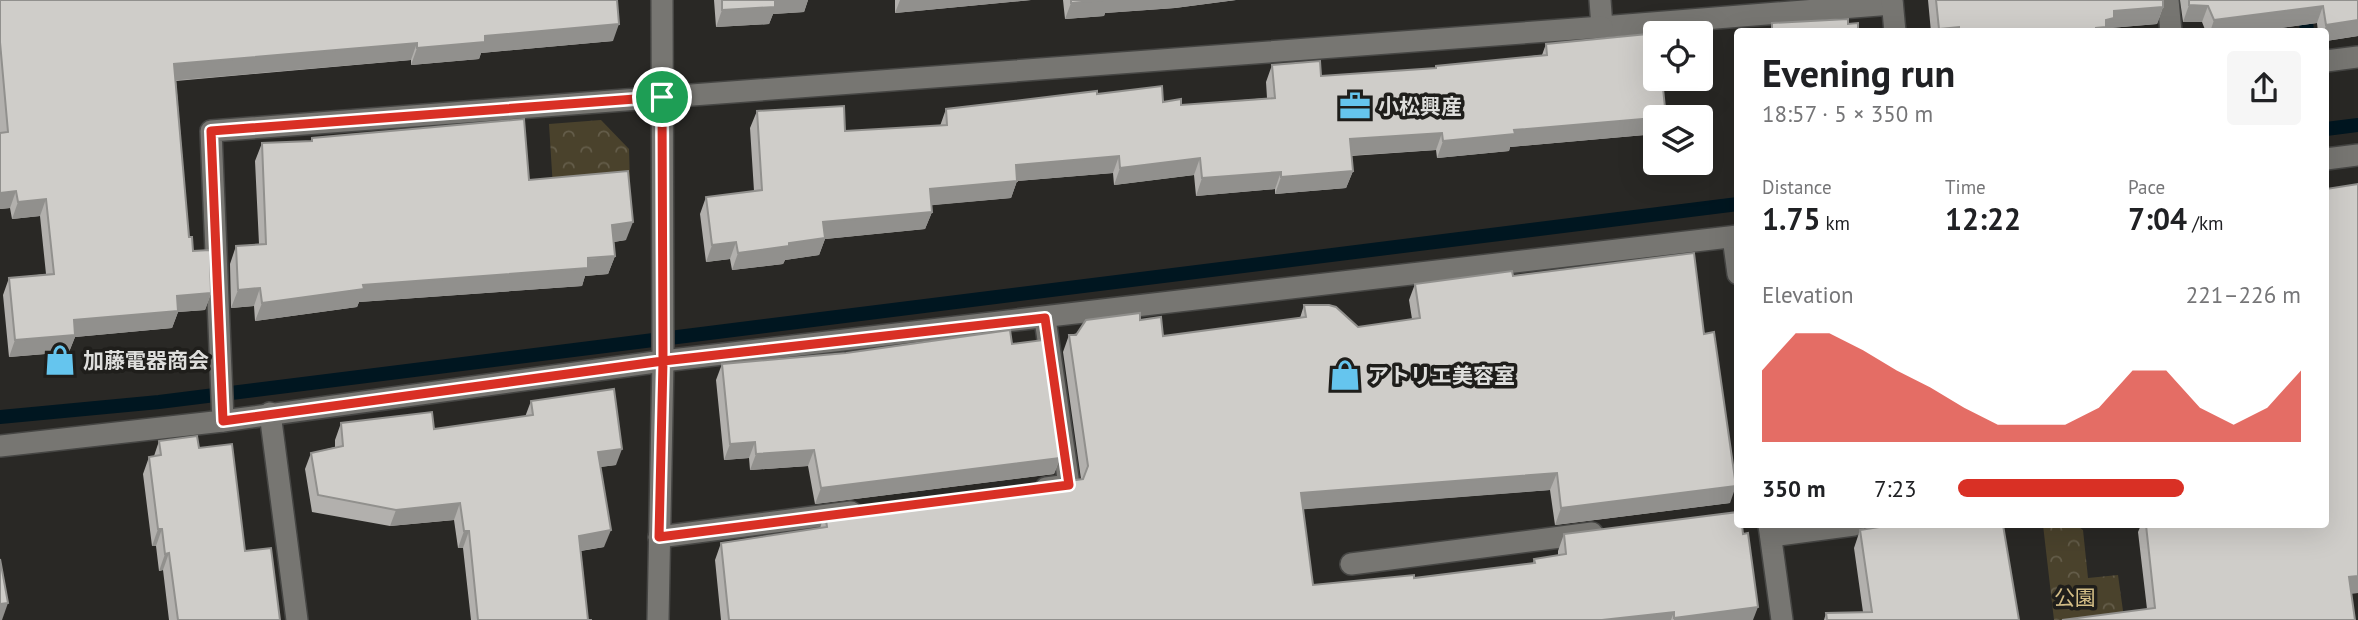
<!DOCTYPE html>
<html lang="en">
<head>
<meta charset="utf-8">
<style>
	:root { --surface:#fff; --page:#f6f6f6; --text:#202124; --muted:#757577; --accent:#d93025 }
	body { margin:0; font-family:"PT Sans","Noto Sans JP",sans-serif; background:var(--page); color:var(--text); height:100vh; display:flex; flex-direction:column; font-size:26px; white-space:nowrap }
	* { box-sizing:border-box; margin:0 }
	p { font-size:23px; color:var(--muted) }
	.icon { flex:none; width:38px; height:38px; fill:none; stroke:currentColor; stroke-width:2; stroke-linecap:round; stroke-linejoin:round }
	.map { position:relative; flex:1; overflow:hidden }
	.drawer { position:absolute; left:1734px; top:28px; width:595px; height:500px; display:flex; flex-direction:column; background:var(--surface); border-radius:7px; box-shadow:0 7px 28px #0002 }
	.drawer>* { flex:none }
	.controls { position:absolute; left:1643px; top:21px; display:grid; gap:14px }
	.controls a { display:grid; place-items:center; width:70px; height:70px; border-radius:7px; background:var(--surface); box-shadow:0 7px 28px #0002; font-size:35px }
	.pin { position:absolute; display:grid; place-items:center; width:60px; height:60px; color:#fff; margin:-30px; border:4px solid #fff; border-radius:50%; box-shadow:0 2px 7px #0007 }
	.round { display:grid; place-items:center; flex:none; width:74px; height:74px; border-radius:7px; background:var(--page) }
	.overview { display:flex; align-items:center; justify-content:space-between; height:119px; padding:0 28px }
	h1 { font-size:38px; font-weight:700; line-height:52px }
	.figures { display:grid; grid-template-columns:repeat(3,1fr); gap:10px; height:119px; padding:7px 28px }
	.figures div { display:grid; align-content:center }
	.figures b { font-size:30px; font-weight:700 }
	.figures small { font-size:19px; font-weight:400 }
	.figures p { font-size:19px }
	.chart { height:196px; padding:14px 28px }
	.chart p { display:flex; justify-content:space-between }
	.chart svg { width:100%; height:126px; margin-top:7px; fill:var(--accent); opacity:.7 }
	ul { padding:0 28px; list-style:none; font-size:23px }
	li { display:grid; grid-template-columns:112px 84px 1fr; align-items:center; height:52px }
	li i { height:18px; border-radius:9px; background:var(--accent) }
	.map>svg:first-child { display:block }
	.park { fill:url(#park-crowns) }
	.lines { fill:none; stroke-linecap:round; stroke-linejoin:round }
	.stream { stroke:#001620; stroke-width:14 }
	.street-casing { stroke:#464644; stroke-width:24 }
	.secondary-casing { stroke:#464644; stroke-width:24 }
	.street { stroke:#777672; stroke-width:21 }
	.secondary { stroke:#777672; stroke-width:21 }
	.wall { fill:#b2b0ad }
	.shaded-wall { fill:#91908d }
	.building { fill:#cfcdc9; stroke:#91908d; stroke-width:2 }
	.route-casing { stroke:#fff; stroke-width:14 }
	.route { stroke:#d93025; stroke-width:9 }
	.labels { text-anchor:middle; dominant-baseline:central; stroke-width:7; stroke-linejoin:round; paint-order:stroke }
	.poi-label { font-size:21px; font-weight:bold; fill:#dededc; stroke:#1f1e1b; text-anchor:start }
	.park-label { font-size:21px; fill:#d3bd86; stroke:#1f1e1b }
</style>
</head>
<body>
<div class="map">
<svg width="2358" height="620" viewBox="0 0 2358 620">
	<defs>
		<pattern id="park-crowns" width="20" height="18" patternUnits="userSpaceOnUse" patternTransform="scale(1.75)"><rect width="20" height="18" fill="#4a422c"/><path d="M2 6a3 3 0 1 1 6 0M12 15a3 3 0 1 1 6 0" fill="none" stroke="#645d4a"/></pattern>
	</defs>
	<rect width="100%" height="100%" fill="#292825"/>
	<!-- park -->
	<g class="park">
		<path d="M601 120 629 149 630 183 553 188 549 124Z"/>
		<path d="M2043 525H2076L2083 530 2088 578 2118 575 2124 618 2054 620Z"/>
	</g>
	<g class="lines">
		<!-- stream -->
		<g class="stream">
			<path d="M2304 0 2307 32"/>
			<path d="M2326 129 2358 125"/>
			<path d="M0 417 159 402 1738 204"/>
		</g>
		<defs>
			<g id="street">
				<path d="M662 0 663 361"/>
				<path d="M1600 0 1602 27 1892 4"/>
				<path d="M1892 0 1895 32"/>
				<path d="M2168 0 2171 32"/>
				<path d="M2326 61 2358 57"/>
				<path d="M2326 159 2358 155"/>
				<path d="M1733 237 1738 274"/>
				<path d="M1045 319 1069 485 1046 488"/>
				<path d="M270 413 297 620"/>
				<path d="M223 421 211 131 1602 27"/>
				<path d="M0 446 223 421 663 361 1738 236"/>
				<path d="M1769 525 1782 620"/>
				<path d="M1771 536 1854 525"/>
				<path d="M659 537 851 512"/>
				<path d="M1351 564 1592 533"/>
			</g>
			<path id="secondary" d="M658 620 663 361"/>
		</defs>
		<!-- street casing -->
		<use href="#street" class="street-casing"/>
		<!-- secondary casing -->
		<use href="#secondary" class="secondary-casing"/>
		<!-- street -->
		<use href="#street" class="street"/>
		<!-- secondary -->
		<use href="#secondary" class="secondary"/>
	</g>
	<!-- wall -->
	<g class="wall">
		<path d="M0 0 613 41 481 53 479 59 411 65V60L176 81 189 237 193 251 211 293 205 310 178 312 172 328 75 337 69 352 9 357 3 295 9 278 46 274 40 216 12 219 10 208 0 209Z"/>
		<path d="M714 0H808L804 12 773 14 769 24 716 27Z"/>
		<path d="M895 0H1031L895 13Z"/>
		<path d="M1063 0H1236L1175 8 1105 13 1104 16 1065 19Z"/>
		<path d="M1928 0H2163V7L2157 24 2110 28 2109 32H1931Z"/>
		<path d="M2180 0H2358V36L2326 41V32H2318L2317 23 2252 32H2206L2202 22H2183Z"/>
		<path d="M1546 44 1666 117H1656V134L1510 147 1509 151 1437 158 1436 150 1351 156 1353 171 1346 188 1275 194V189L1196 196 1194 175 1114 185 1113 173 1017 181 1011 198 931 205 932 212 925 229 825 239 819 255 785 260 783 264 732 270 730 259 706 262 700 214 706 197 754 191 750 128 757 111 845 131 940 126 946 109 1097 94 1163 102 1181 105 1267 98 1266 82 1272 65 1321 76 1435 69 1436 66 1542 55Z"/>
		<path d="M312 138 529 180 626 240 614 242 615 256 608 274 585 276 582 286 359 302 357 307 255 321 254 306 231 308 230 264 236 246 259 244 255 161 262 143 311 141Z"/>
		<path d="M2358 184V593L2147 609 2138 532 2141 525H2326Z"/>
		<path d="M1513 276 1704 334 1730 503 1555 525 1550 490 1303 509 1313 585 1414 578 1533 563 1534 559 1558 555V551L1564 534 1753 620H721L715 560 721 543 820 528 825 513 1081 479 1063 352 1069 335 1140 320 1163 336 1300 318 1304 305 1358 327 1412 319 1409 300 1415 284Z"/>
		<path d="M1012 344 1060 458 1054 474 815 504 808 466 750 470 749 458 724 460 716 380 722 364Z"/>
		<path d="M531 401 616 465 600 467 604 547 581 551 588 620H592H471L463 548H458L454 520 390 526 312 512 305 469 311 453 335 447V440L341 423 434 429 525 417Z"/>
		<path d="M159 441 199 448 245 551 280 620H169L163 570 159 571 156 546H152L143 474 149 457 154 456Z"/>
		<path d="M1860 530 2019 620H1824L1826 613 1863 612 1854 548Z"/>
	</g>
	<!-- shaded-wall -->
	<g class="shaded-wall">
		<path d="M774 0H808L804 12 773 14 769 24 716 27 722 10Z"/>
		<path d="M900 0H1031L895 13Z"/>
		<path d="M1103 0H1236L1175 8 1105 13 1104 16 1065 19 1071 3Z"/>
		<path d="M2189 5 2208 6 2202 22H2183Z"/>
		<path d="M2323 6 2317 23 2252 32H2210L2214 20Z"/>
		<path d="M2163 7 2157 24 2110 28 2109 32H2095L2096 28 2114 11Z"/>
		<path d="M2358 20V36L2326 41V32H2324L2326 25Z"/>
		<path d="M619 24 613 41 481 53 479 59 411 65 417 48 485 36Z"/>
		<path d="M1959 27 1957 32H1938L1939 29Z"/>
		<path d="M417 43 411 60 168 81 174 64Z"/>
		<path d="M1656 118V134L1510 147 1509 151 1437 158 1443 141 1514 130Z"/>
		<path d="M1442 133 1436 150 1344 156 1350 139Z"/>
		<path d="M1119 156 1113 173 1017 181 1011 198 924 206 930 189 1016 165Z"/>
		<path d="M1200 158 1194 175 1114 185 1120 168Z"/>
		<path d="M1353 171 1346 188 1275 194 1281 177Z"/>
		<path d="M1281 172 1275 189 1196 196 1202 178Z"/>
		<path d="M16 191 10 208 0 209V193Z"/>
		<path d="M46 199 40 216 12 219 18 202Z"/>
		<path d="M932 212 925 229 825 239 819 255 785 260 783 264 732 270 738 253 823 222Z"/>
		<path d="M633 222 626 240 606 243 612 225Z"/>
		<path d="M736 242 730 259 706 262 712 245Z"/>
		<path d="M615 256 608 274 585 276 582 286 359 302 357 307 255 321 262 303 363 285Z"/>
		<path d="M260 288 254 306 231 308 238 290Z"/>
		<path d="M211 293 205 310 178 312 172 328 75 337 69 352 9 357 15 340 74 320 177 296Z"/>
		<path d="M755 442 749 458 724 460 730 444Z"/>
		<path d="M622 449 616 465 592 468 598 452Z"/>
		<path d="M814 450 808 466 750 470 756 454Z"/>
		<path d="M1060 458 1054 474 815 504 821 488Z"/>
		<path d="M1557 473 1550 490 1295 510 1301 493Z"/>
		<path d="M1736 486 1730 503 1555 525 1561 508Z"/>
		<path d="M460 503 454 520 390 526 396 510Z"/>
		<path d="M158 529H162L156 546H152Z"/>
		<path d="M611 530 604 547 573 552 579 536Z"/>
		<path d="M464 531H469L463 548H458Z"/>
		<path d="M169 553 163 570 159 571 165 554Z"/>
		<path d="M2358 576V593L2343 594 2349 577Z"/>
		<path d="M8 603 2 620H0V604Z"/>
		<path d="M1758 607 1753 620H1674V618Z"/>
		<path d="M1674 612 1671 620H1602Z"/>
	</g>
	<!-- building -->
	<g class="building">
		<path d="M0 0H617L619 24 485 36V42L417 48V43L174 64 189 237H192L193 251 210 250 211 293 177 296 178 311 74 320 75 335 15 340 9 278 54 274 46 199 18 202 16 191 0 193V133L8 132 0 42Z"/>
		<path d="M722 0H775V7L722 10Z"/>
		<path d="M1071 0H1103L1071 3Z"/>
		<path d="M1936 0H2163V7L2114 11V18L2106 20V27L2096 28V32H1959V27L1939 29Z"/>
		<path d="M2189 0H2358V20L2326 25 2323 6 2214 20 2208 6 2189 5Z"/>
		<path d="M1848 19V24L1858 23V32H1772V23Z"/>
		<path d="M1656 33V79H1662L1666 117 1514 130 1515 134 1443 141 1442 133 1350 139 1353 171 1281 177V172L1202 178 1200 158 1120 168 1119 156 1016 165 1017 181 930 189 932 212 823 222 825 238 789 243V246L738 253 736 242 712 245 706 197 762 190 757 111 844 106 845 131 947 125 946 109 1097 91V94L1162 86 1163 102 1181 99V105L1275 98 1272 65 1320 61 1321 76 1436 68V66L1547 55 1546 44 1658 33Z"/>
		<path d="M524 119 529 180 628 171 633 222 612 225 615 256 588 258V268L363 285 364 289 262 303 260 288 238 290 236 246 266 244 262 143 312 141V138Z"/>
		<path d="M2358 184V576L2349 577 2355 620H2062L2155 608 2146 525H2326V189Z"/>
		<path d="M1694 253 1704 334 1714 332 1736 486 1561 508 1557 473 1301 493 1313 585 1414 575V578L1535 563 1534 559 1566 554 1564 534 1738 512V525H1742L1743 534 1748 533 1758 607 1674 618V612L1602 620H729L721 543 827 527 825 513 1083 479 1088 466 1069 335H1076L1086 320 1140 313V320L1161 317 1163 336 1306 317 1304 305H1329L1336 307 1358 327 1420 318 1415 284 1512 271 1513 276Z"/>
		<path d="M1010 330 1012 344 1043 340 1060 458 821 488 814 450 756 454 755 442 730 444 722 364 846 353Z"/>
		<path d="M614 389 622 449 598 452 611 530 579 536 588 620H592H478L469 531H464L460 503 396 510 318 495 311 453 343 446 341 423 432 412 434 429 533 415 531 401Z"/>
		<path d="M197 436 199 448 232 444 245 551 271 548 280 620H178L169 553 165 554 162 529H158L149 457 161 455 159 441Z"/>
		<path d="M1892 525H2003L2019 620H1827L1826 613 1872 612 1860 530Z"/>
		<path d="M0 559 8 603 0 604Z"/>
	</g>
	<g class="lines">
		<defs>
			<path id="route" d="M662 97 211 131 223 421 663 361 1045 318 1069 485 659 537 663 361 662 97"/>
		</defs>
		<!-- route casing -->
		<use href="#route" class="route-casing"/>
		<!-- route -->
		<use href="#route" class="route"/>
	</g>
	<!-- icons -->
	<defs>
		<symbol id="office-bare" viewBox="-9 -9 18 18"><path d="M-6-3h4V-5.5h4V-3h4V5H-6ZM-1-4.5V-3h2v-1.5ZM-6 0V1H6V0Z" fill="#65c5ee" stroke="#1f1e1b" stroke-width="2.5" paint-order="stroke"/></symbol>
		<symbol id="shop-bare" viewBox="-9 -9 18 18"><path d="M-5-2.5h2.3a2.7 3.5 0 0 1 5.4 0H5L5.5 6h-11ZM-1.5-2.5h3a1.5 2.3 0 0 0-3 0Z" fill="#65c5ee" stroke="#1f1e1b" stroke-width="2.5" paint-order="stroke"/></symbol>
	</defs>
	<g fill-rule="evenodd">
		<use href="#office-bare" x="1333" y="84" width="44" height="44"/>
		<use href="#shop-bare" x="38" y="338" width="44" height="44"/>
		<use href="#shop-bare" x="1323" y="353" width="44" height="44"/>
	</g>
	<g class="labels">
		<!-- poi labels -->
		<g class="poi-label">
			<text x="1378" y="106">小松興産</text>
			<text x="83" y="360">加藤電器商会</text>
			<text x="1368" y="375">アトリエ美容室</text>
		</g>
		<!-- park labels -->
		<g class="park-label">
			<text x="2075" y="597">公園</text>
		</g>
	</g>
</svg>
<div class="controls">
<a><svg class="icon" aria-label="locate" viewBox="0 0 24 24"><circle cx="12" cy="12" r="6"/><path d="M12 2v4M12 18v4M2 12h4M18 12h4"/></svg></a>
<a><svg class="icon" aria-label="layers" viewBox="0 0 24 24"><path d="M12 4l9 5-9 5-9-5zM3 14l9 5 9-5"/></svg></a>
</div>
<div class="pin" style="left:662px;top:97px;background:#1e9e55"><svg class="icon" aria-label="arrive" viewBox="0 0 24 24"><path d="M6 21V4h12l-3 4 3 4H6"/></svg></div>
<section class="drawer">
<div class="overview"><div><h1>Evening run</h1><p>18:57 · 5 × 350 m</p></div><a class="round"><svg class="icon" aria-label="share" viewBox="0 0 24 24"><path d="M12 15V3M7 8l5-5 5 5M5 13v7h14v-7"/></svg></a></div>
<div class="figures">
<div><p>Distance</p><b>1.75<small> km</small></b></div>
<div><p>Time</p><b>12:22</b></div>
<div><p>Pace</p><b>7:04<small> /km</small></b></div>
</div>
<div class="chart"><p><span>Elevation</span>221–226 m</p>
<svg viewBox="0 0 160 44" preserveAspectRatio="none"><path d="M0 44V19L10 6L20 6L30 12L40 19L50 25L60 32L70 38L80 38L90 38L100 32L110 19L120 19L130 32L140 38L150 32L160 19V44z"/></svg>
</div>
<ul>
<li><b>350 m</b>7:23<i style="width:66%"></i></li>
</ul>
</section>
</div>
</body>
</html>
